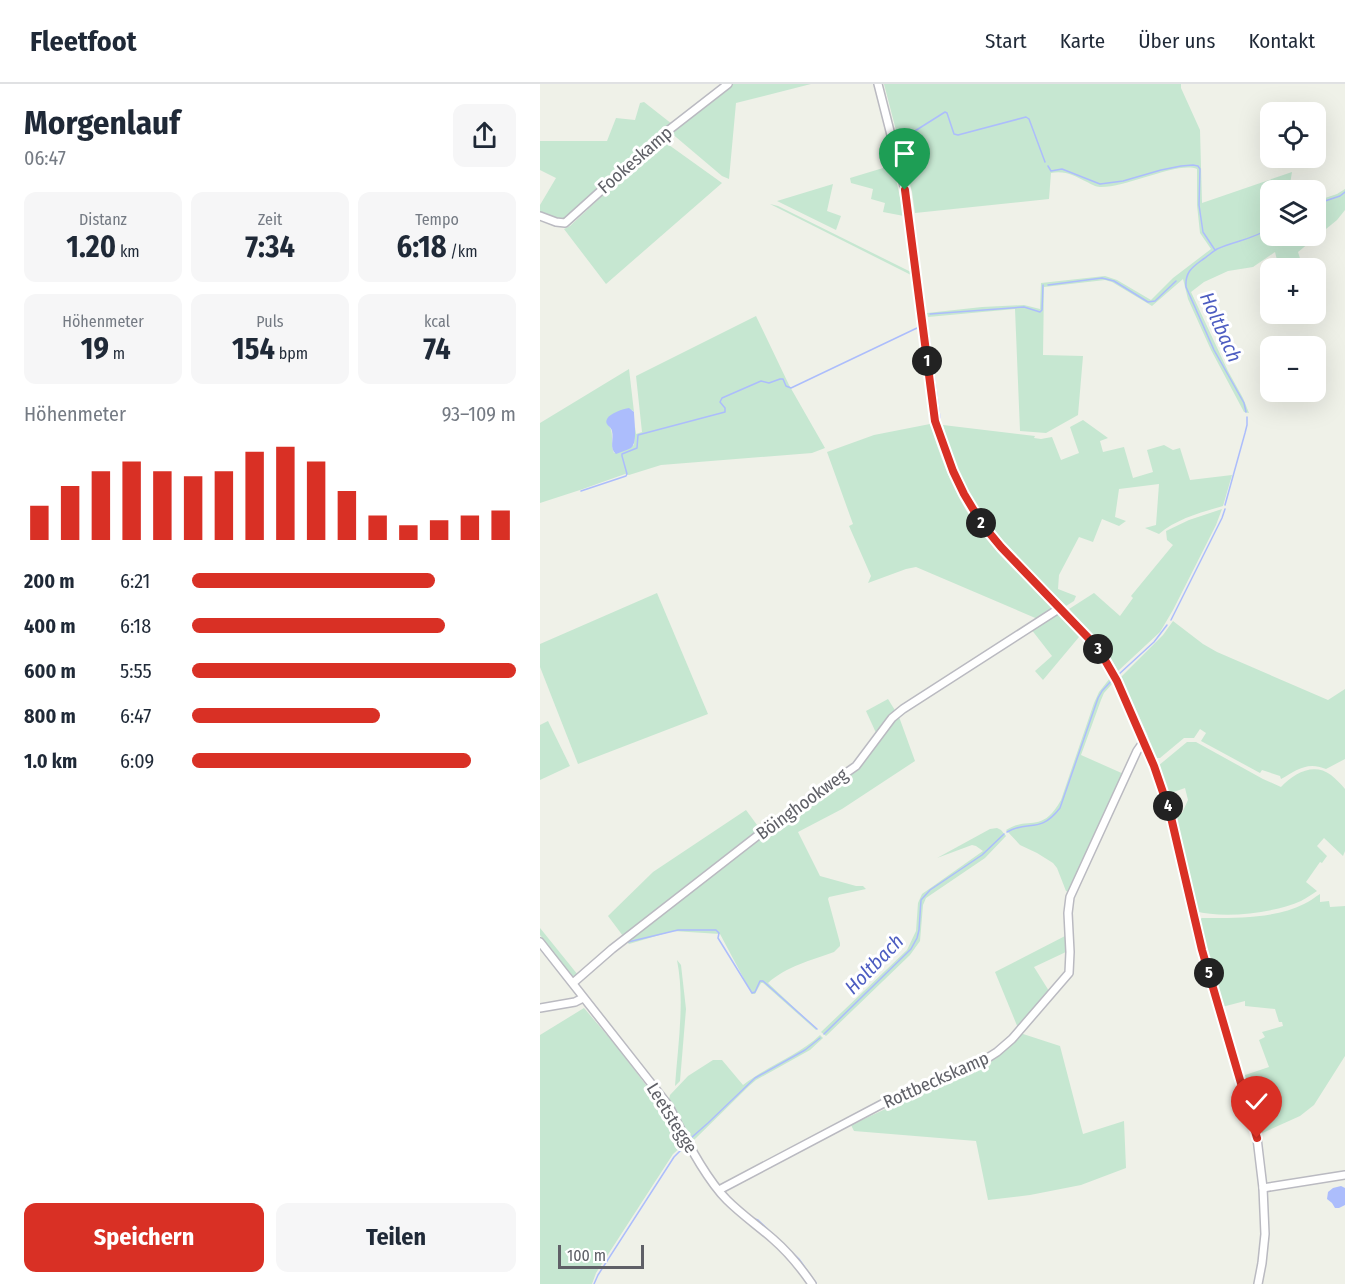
<!DOCTYPE html>
<html lang="de">
<head>
<meta charset="utf-8">
<style>
	:root { --surface:#fff; --page:#f6f6f7; --text:#1f2937; --muted:#747a83; --line:#e0e1e3; --accent:#d93025 }
	body { margin:0; font-family:"Fira Sans Condensed",sans-serif; background:var(--page); color:var(--text); height:100vh; display:flex; flex-direction:column; font-size:22px; white-space:nowrap }
	* { box-sizing:border-box; margin:0 }
	p { font-size:20px; color:var(--muted) }
	.icon { flex:none; width:33px; height:33px; fill:none; stroke:currentColor; stroke-width:2; stroke-linecap:round; stroke-linejoin:round }
	.map { position:relative; flex:1; overflow:hidden }
	.side { display:flex; flex-direction:column; background:var(--surface); width:540px }
	.side>* { flex:none }
	.tools { position:absolute; left:720px; top:18px; display:grid; gap:12px }
	.tools a { display:grid; place-items:center; width:66px; height:66px; border-radius:12px; background:var(--surface); box-shadow:0 6px 24px #0002; font-size:30px }
	.scale { position:absolute; left:18px; bottom:15px; width:86px; box-sizing:border-box; padding-left:6px; border:3px solid #5f6067; border-top:0; font-size:16px; line-height:21px; white-space:nowrap; color:#5f6067; -webkit-text-stroke:4px #fff; paint-order:stroke }
	.pin { position:absolute; display:grid; place-items:center; width:51px; height:51px; color:#fff; margin:-62px -26px; border-radius:50% 50% 50% 0; rotate:-45deg; box-shadow:0 0 6px #0007 }
	.pin .icon { rotate:45deg }
	.km { position:absolute; width:30px; height:30px; margin:-15px; border-radius:50%; background:#222; color:#fff; font-size:16px; line-height:30px; text-align:center }
	.round { display:grid; place-items:center; flex:none; width:63px; height:63px; border-radius:12px; background:var(--page) }
	.summary { display:flex; align-items:center; justify-content:space-between; height:102px; padding:0 24px }
	h1 { font-size:33px; font-weight:700; line-height:45px }
	.metrics { display:grid; grid-template-columns:repeat(3,1fr); gap:9px; height:102px; padding:6px 24px }
	.metrics div { display:grid; align-content:center; border-radius:12px; background:var(--page); text-align:center }
	.metrics b { font-size:30px; font-weight:700 }
	.metrics small { font-size:16px; font-weight:400 }
	.metrics p { font-size:16px }
	.chart { height:168px; padding:12px 24px }
	.chart p { display:flex; justify-content:space-between }
	.chart svg { width:100%; height:108px; margin-top:6px; stroke:var(--accent); stroke-width:6 }
	.action { display:flex; gap:12px; margin-top:auto; padding:12px 24px }
	.action a { flex:1; height:69px; border-radius:12px; background:var(--accent); color:#fff; font-size:24px; font-weight:700; line-height:69px; text-align:center }
	.action a+a { background:var(--page); color:var(--text) }
	ul { padding:0 24px; list-style:none; font-size:20px }
	li { display:grid; grid-template-columns:96px 72px 1fr; align-items:center; height:45px }
	li i { height:15px; border-radius:8px; background:var(--accent) }
	header { display:flex; align-items:center; gap:36px; box-sizing:border-box; height:84px; padding:0 30px; background:var(--surface); border-bottom:2px solid var(--line) }
	header strong { font-size:28px }
	nav { display:flex; gap:33px; margin-inline-start:auto; font-size:21px }
	main { display:flex; flex:1; min-height:0 }
	.map>svg:first-child { display:block }
	.green { fill:#c6e7d1 }
	.water { fill:#acbdfc }
	.lines { fill:none; stroke-linecap:round; stroke-linejoin:round }
	.stream { stroke:#acbdfc; stroke-width:1.5 }
	.minor-casing { stroke:#babac1; stroke-width:10 }
	.minor { stroke:#fff; stroke-width:7 }
	.route-casing { stroke:#fff; stroke-width:12 }
	.route { stroke:#d93025; stroke-width:8 }
	.labels { text-anchor:middle; dominant-baseline:central; stroke-width:6; stroke-linejoin:round; paint-order:stroke }
	.street-label { font-size:18px; fill:#5f6067; stroke:#fff }
	.water-label { font-size:20px; font-style:italic; fill:#4d5dc1; stroke:#fff }
</style>
</head>
<body>
<header>
<strong>Fleetfoot</strong>
<nav><a>Start</a><a>Karte</a><a>Über uns</a><a>Kontakt</a></nav>
</header>
<main>
<section class="side">
<div class="summary"><div><h1>Morgenlauf</h1><p>06:47</p></div><a class="round"><svg class="icon" aria-label="share" viewBox="0 0 24 24"><path d="M12 15V3M7 8l5-5 5 5M5 13v7h14v-7"/></svg></a></div>
<div class="metrics">
<div><p>Distanz</p><b>1.20<small> km</small></b></div>
<div><p>Zeit</p><b>7:34</b></div>
<div><p>Tempo</p><b>6:18<small> /km</small></b></div>
</div>
<div class="metrics">
<div><p>Höhenmeter</p><b>19<small> m</small></b></div>
<div><p>Puls</p><b>154<small> bpm</small></b></div>
<div><p>kcal</p><b>74</b></div>
</div>
<div class="chart"><p><span>Höhenmeter</span>93–109 m</p>
<svg viewBox="0 0 160 44" preserveAspectRatio="none"><path d="M5 44V30M15 44V22M25 44V16M35 44V12M45 44V16M55 44V18M65 44V16M75 44V8M85 44V6M95 44V12M105 44V24M115 44V34M125 44V38M135 44V36M145 44V34M155 44V32"/></svg>
</div>
<ul>
<li><b>200 m</b>6:21<i style="width:75%"></i></li>
<li><b>400 m</b>6:18<i style="width:78%"></i></li>
<li><b>600 m</b>5:55<i style="width:100%"></i></li>
<li><b>800 m</b>6:47<i style="width:58%"></i></li>
<li><b>1.0 km</b>6:09<i style="width:86%"></i></li>
</ul>
<div class="action"><a>Speichern</a><a>Teilen</a></div>
</section>
<div class="map">
<svg width="805" height="1200" viewBox="0 0 805 1200">
	<rect width="100%" height="100%" fill="#eff1e8"/>
	<!-- green -->
	<g class="green">
		<path d="M192 0H271L196 19 189 95 182 92 130 48Z"/>
		<path d="M344 0H641V4L660 46 662 119 752 88 749 106H730V152H776V117L797 110 805 105V126L797 136 758 168 763 184H739L735 168 713 183 688 187 664 198 651 208 688 287 703 314 709 329 704 328 671 266 648 215 643 195 612 222 572 198 565 196 504 203 503 271 543 272 538 331 506 349 480 347 475 225 388 233 387 229 442 223 484 221 500 225 501 199 565 192 577 196 611 216 633 194 671 165 660 149 657 121V85C638 77 586 104 560 103 556 103 551 100 547 98 535 92 525 86 511 89L509 115 375 129 372 108Z"/>
		<path d="M104 18 132 40 22 137 0 130V121L16 94 0 86V57H67L76 34 95 36 100 19Z"/>
		<path d="M122 56 182 99 66 200 24 145 30 142Z"/>
		<path d="M353 81 364 132 343 128 345 119 331 115 333 105 311 99 310 94Z"/>
		<path d="M293 100 287 127 301 132 296 146 237 117Z"/>
		<path d="M230 120 238 122 373 189 391 333 390 335 371 191Z"/>
		<path d="M216 232 249 301 285 364 272 369 121 381 89 391 85 390 40 406 0 419V339L89 285 94 328 92 326 67 339C76 349 69 358 74 369L94 361 95 343 96 350 102 348 96 292Z"/>
		<path d="M543 336 568 354 560 357 563 368 584 363 593 394 613 388 607 366 624 361 633 366 640 364 650 396 692 391 683 422C662 428 636 435 619 450L605 444 616 441 619 400 579 405 575 433 586 437 579 442 562 435 553 458 539 453 519 491 518 505 536 512 534 517 526 522C497 493 465 464 442 430 424 403 412 372 403 341L495 352 494 354 501 355 512 353 521 376 539 369 530 343Z"/>
		<path d="M390 340C401 375 414 410 435 440 456 470 487 498 513 525L500 536 376 483 366 485 328 499 331 492 309 442 313 440 287 368 334 351Z"/>
		<path d="M682 425 676 441 633 526 620 548 578 587C566 563 547 545 529 525L554 509 580 532 593 514 591 512 633 461 627 456 626 447 649 436Z"/>
		<path d="M117 509 168 630 38 680 0 583V560Z"/>
		<path d="M517 528H521L541 551V553H539L503 596 495 587 512 572 491 545Z"/>
		<path d="M633 537 663 560 677 568 788 616 805 605V675L786 685C767 677 757 686 741 695L740 692 722 686 720 689 661 657 666 649 660 645 654 654H644L620 674H615L607 650 581 593 623 551Z"/>
		<path d="M547 560H552L572 592 570 594 572 600 564 609 561 616 541 671 586 691 530 809 526 807 517 784 513 779 497 769 480 761 466 746C490 731 501 751 521 716L554 619 559 608 570 594 560 577Z"/>
		<path d="M348 615 356 628 337 651 326 627Z"/>
		<path d="M358 630 375 677 302 725 258 748 280 792 316 802H323L326 805 289 813 288 815 300 859V862L294 868C272 876 245 883 228 899L277 945 276 946 223 899H221L215 910H212L180 850 133 847 89 860 86 857 249 733 317 685 353 635Z"/>
		<path d="M8 637 30 682 0 696V641Z"/>
		<path d="M647 658H656L723 695 741 703C754 689 774 678 791 691 796 695 801 700 805 705V767L803 772 784 754 777 762 787 772 782 779 780 778 766 798 777 807C772 810 767 814 761 817 734 829 684 835 655 827L634 729H642L648 716 645 704 628 710 618 682Z"/>
		<path d="M206 726 220 745 83 852 68 832 113 788Z"/>
		<path d="M457 744 461 746 466 752 445 774 386 814 383 821 380 857 370 871 286 952 281 948 367 866 376 847 378 819 382 810 443 767 436 762 432 761 397 774 450 745Z"/>
		<path d="M780 810V818L789 817 790 823 805 822V972L774 1021 760 1032 718 1051 702 992 729 983 719 956 725 953 722 948 743 942 742 938H739L735 925 705 922V917L682 923 659 839 660 835 662 834C693 834 735 835 764 820 769 818 775 813 780 810Z"/>
		<path d="M0 844 38 891 34 895 0 851Z"/>
		<path d="M527 851 528 867 494 883 509 907 478 944 455 888Z"/>
		<path d="M137 876 141 881 146 925 140 997 135 1002C138 960 145 917 137 876Z"/>
		<path d="M44 924 78 964 121 1021 143 1061 133 1070 56 1189 52 1200H0V951Z"/>
		<path d="M480 949 520 962 543 1050 584 1037 586 1084 541 1101 490 1111 448 1116 436 1057 314 1047 311 1041 453 975Z"/>
		<path d="M280 951 283 954 270 966 216 996 209 1002 154 1056 151 1055 129 1015 130 1011 148 992 173 976H182L203 1001C227 982 258 972 280 951Z"/>
	</g>
	<!-- water -->
	<g class="water">
		<path d="M89 324 94 328C94 336 98 359 91 364 87 366 81 368 76 370 69 364 74 356 72 347 71 342 64 341 67 335 70 329 83 325 89 324Z"/>
		<path d="M801 1102 805 1104V1121L799 1124H795L792 1119 787 1115 788 1108 793 1104Z"/>
	</g>
	<g class="lines">
		<!-- stream -->
		<g class="stream">
			<path d="M359 57 405 28 407 29 414 50 418 51 486 33 489 35 505 78"/>
			<path d="M508 82 511 87 522 85 560 100 583 97 621 86 641 82 653 81 658 82 660 85 659 121 663 148 675 166"/>
			<path d="M776 120 800 112 805 108"/>
			<path d="M508 201 562 194 574 197 608 218 615 217 636 197"/>
			<path d="M390 230 484 223 500 228 502 226 503 201"/>
			<path d="M386 231 400 334"/>
			<path d="M706 328 704 319 674 266 646 203C645 189 651 184 662 176 667 173 672 168 677 165 695 157 714 155 730 144"/>
			<path d="M41 407 86 392 87 390 82 372V370L97 364 98 351 185 328V324L180 318 182 314 221 297 229 299 240 295H243L246 302 251 304 377 244 379 242 377 233"/>
			<path d="M685 421 705 349 707 341V333"/>
			<path d="M631 536 682 434 685 425"/>
			<path d="M579 590 606 651 612 667"/>
			<path d="M578 591 614 558 627 541"/>
			<path d="M572 597 591 639"/>
			<path d="M467 748C489 735 499 751 520 724L558 614 562 607 572 596"/>
			<path d="M88 858 138 846H176L179 849 178 854 212 909 215 908 220 897H223L277 945"/>
			<path d="M284 950 371 865 377 854 379 846 381 816 390 806 442 771 464 750"/>
			<path d="M151 1054 168 1039 215 994 265 966 280 954"/>
			<path d="M154 1063 167 1085"/>
			<path d="M192 1116 206 1129"/>
			<path d="M215 1135 218 1136 259 1175 276 1199"/>
			<path d="M54 1200 58 1191 134 1073 144 1063"/>
		</g>
		<defs>
			<g id="minor">
				<path d="M338 0 365 106 395 337 413 387 424 410 442 440 461 463 558 564 574 591 602 653 614 682 630 729 662 866 717 1054 723 1104 725 1150 722 1179 718 1200"/>
				<path d="M0 132 16 138 25 139 125 49 188 0"/>
				<path d="M0 858 129 1022C143 1051 165 1094 187 1116 201 1130 218 1142 233 1155 248 1168 261 1184 272 1200"/>
				<path d="M33 899 72 865 221 749 316 682 352 634 363 625 520 524"/>
				<path d="M0 924 35 918 43 914"/>
				<path d="M723 1104 805 1091"/>
				<path d="M179 1106 342 1020 432 984 457 968 472 955 529 889 530 868 528 829 530 813 597 667 604 657"/>
			</g>
		</defs>
		<!-- minor casing -->
		<use href="#minor" class="minor-casing"/>
		<!-- minor -->
		<use href="#minor" class="minor"/>
	</g>
	<g class="lines">
		<defs>
			<path id="route" d="M365 106 395 337 413 387 424 410 442 440 461 463 558 564 577 597 614 682 630 729 662 866 717 1054"/>
		</defs>
		<!-- route casing -->
		<use href="#route" class="route-casing"/>
		<!-- route -->
		<use href="#route" class="route"/>
	</g>
	<g class="labels">
		<!-- street labels -->
		<g class="street-label">
			<text transform="translate(95 76) rotate(-41)">Fookeskamp</text>
			<text transform="translate(262 720) rotate(-36)">Böinghookweg</text>
			<text transform="translate(396 996) rotate(-24)">Rottbeckskamp</text>
			<text transform="translate(132 1034) rotate(58)">Leetstegge</text>
		</g>
		<!-- water labels -->
		<g class="water-label">
			<text transform="translate(681 243) rotate(66)">Holtbach</text>
			<text transform="translate(334 880) rotate(-46)">Holtbach</text>
		</g>
	</g>
</svg>
<div class="tools">
<a><svg class="icon" aria-label="locate" viewBox="0 0 24 24"><circle cx="12" cy="12" r="6"/><path d="M12 2v4M12 18v4M2 12h4M18 12h4"/></svg></a>
<a><svg class="icon" aria-label="layers" viewBox="0 0 24 24"><path d="M12 4l9 5-9 5-9-5zM3 14l9 5 9-5"/></svg></a>
<a>+</a>
<a>−</a>
</div>
<div class="scale">100 m</div>
<div class="pin" style="left:365px;top:106px;background:#1e9e55"><svg class="icon" aria-label="arrive" viewBox="0 0 24 24"><path d="M6 21V4h12l-3 4 3 4H6"/></svg></div>
<div class="pin" style="left:717px;top:1054px;background:#d93025"><svg class="icon" aria-label="check" viewBox="0 0 24 24"><path d="M5 12l5 5 9-10"/></svg></div>
<b class="km" style="left:387px;top:277px">1</b>
<b class="km" style="left:441px;top:439px">2</b>
<b class="km" style="left:558px;top:565px">3</b>
<b class="km" style="left:628px;top:722px">4</b>
<b class="km" style="left:669px;top:889px">5</b>
</div>
</main>
</body>
</html>
